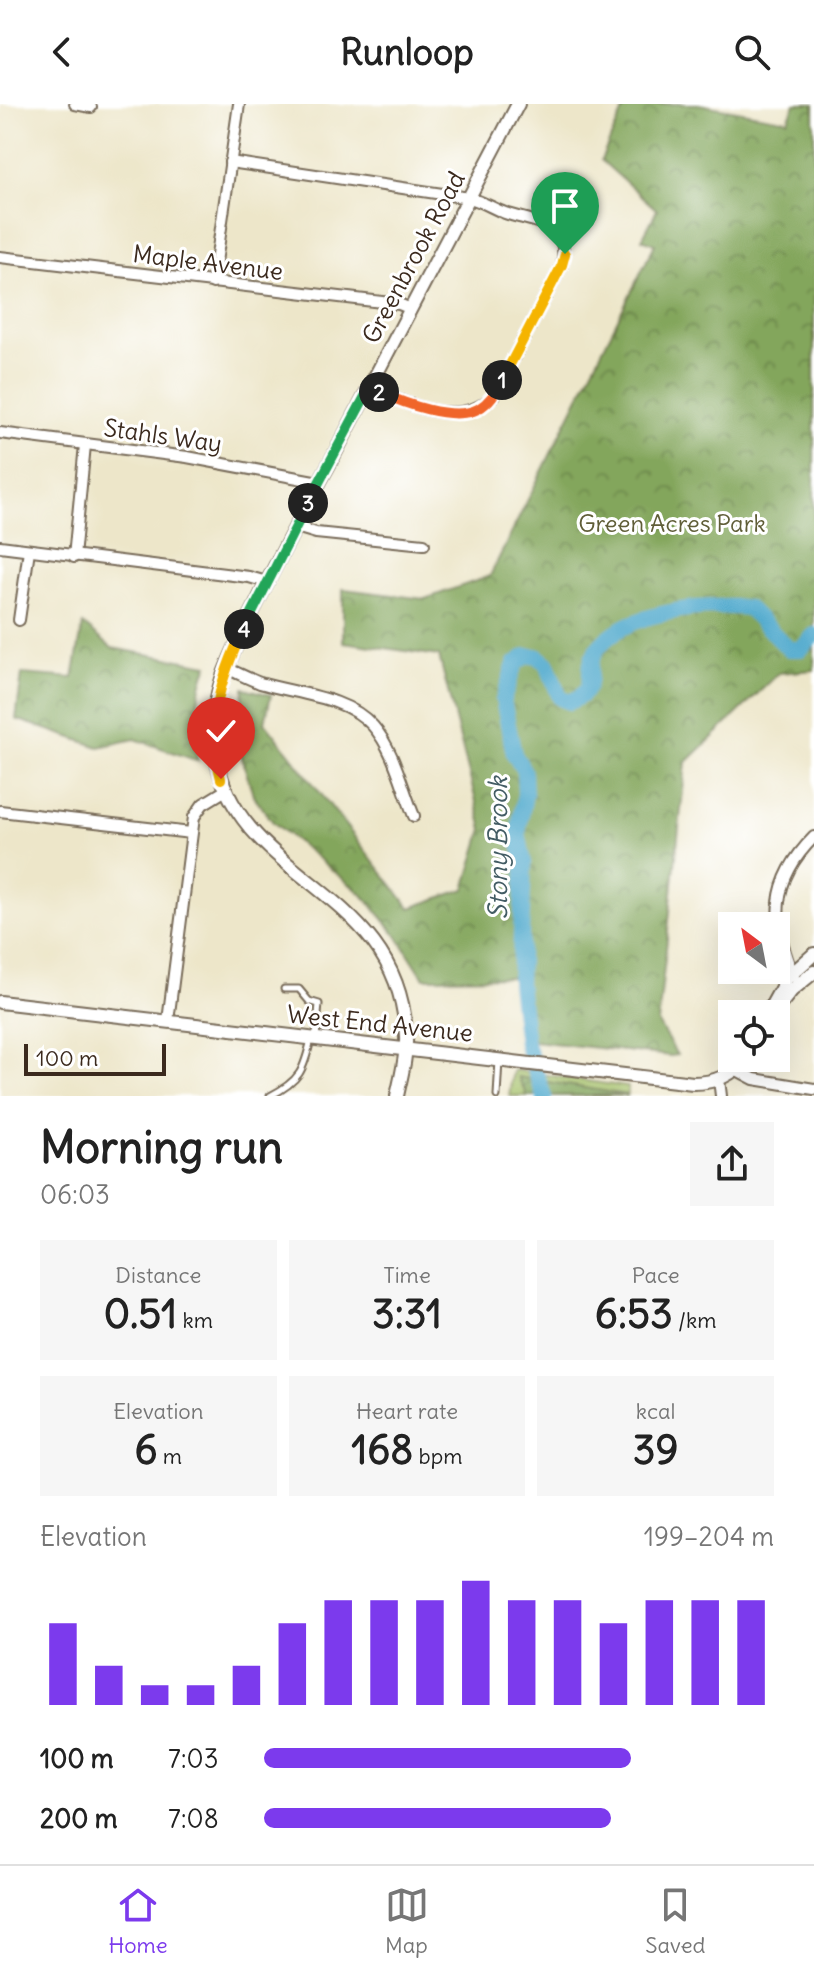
<!DOCTYPE html>
<html lang="en">
<head>
<meta charset="utf-8">
<style>
	:root { --surface:#fff; --page:#f6f6f6; --text:#222; --muted:#767676; --line:#e0e0e0; --accent:#7c3aed }
	body { margin:0; font-family:Delius,sans-serif; background:var(--page); color:var(--text); height:100vh; display:flex; flex-direction:column; font-size:30px; white-space:nowrap }
	* { box-sizing:border-box; margin:0 }
	p { font-size:26px; color:var(--muted) }
	.icon { flex:none; width:44px; height:44px; fill:none; stroke:currentColor; stroke-width:2; stroke-linecap:round; stroke-linejoin:round }
	.map { position:relative; height:992px; overflow:hidden }
	.details { display:flex; flex-direction:column; background:var(--surface); flex:1 }
	.details>* { flex:none }
	.needle { width:52px; rotate:328deg }
	.buttons { position:absolute; left:718px; top:808px; display:grid; gap:16px }
	.buttons a { display:grid; place-items:center; width:72px; height:72px; border-radius:0px; background:var(--surface); box-shadow:0 8px 32px #0002; font-size:40px }
	.scale { position:absolute; left:24px; bottom:20px; width:142px; box-sizing:border-box; padding-left:8px; border:4px solid #3b2a1e; border-top:0; font-size:22px; line-height:28px; white-space:nowrap; color:#3b2a1e; -webkit-text-stroke:6px #fff; paint-order:stroke }
	.pin { position:absolute; display:grid; place-items:center; width:68px; height:68px; color:#fff; margin:-82px -34px; border-radius:50% 50% 50% 0; rotate:-45deg; box-shadow:0 0 8px #0007 }
	.pin .icon { rotate:45deg }
	.km { position:absolute; width:40px; height:40px; margin:-20px; border-radius:50%; background:#222; color:#fff; font-size:22px; line-height:40px; text-align:center }
	.round { display:grid; place-items:center; flex:none; width:84px; height:84px; border-radius:0px; background:var(--page) }
	.overview { display:flex; align-items:center; justify-content:space-between; height:136px; padding:0 40px }
	h1 { font-size:44px; font-weight:700; line-height:60px }
	.stats { display:grid; grid-template-columns:repeat(3,1fr); gap:12px; height:136px; padding:8px 40px }
	.stats div { display:grid; align-content:center; border-radius:0px; background:var(--page); text-align:center }
	.stats b { font-size:40px; font-weight:700 }
	.stats small { font-size:22px; font-weight:400 }
	.stats p { font-size:22px }
	.chart { height:224px; padding:16px 40px }
	.chart p { display:flex; justify-content:space-between }
	.chart svg { width:100%; height:144px; margin-top:8px; stroke:var(--accent); stroke-width:6 }
	ul { padding:0 40px; list-style:none; font-size:26px }
	li { display:grid; grid-template-columns:128px 96px 1fr; align-items:center; height:60px }
	li i { height:20px; border-radius:10px; background:var(--accent) }
	header { display:flex; justify-content:space-between; align-items:center; height:104px; padding:0 40px; background:var(--surface); font-size:36px; font-weight:700 }
	.menu { display:flex; justify-content:space-around; align-items:center; height:112px; border-top:2px solid var(--line); background:var(--surface); font-size:22px; color:var(--muted) }
	.menu a { display:grid; justify-items:center; gap:4px }
	.menu .current { color:var(--accent) }
	.map>svg:first-child { display:block }
	.green { fill:#a4c067; stroke:#707542; stroke-width:2 }
	.forest { fill:url(#forest-crowns); stroke:#5f683d; stroke-width:2 }
	.lines { fill:none; stroke-linecap:round; stroke-linejoin:round }
	.river { stroke:#4ea8cc; stroke-width:16 }
	.service-casing { stroke:#796c5a; stroke-width:9 }
	.minor-casing { stroke:#796c5a; stroke-width:14 }
	.tertiary-casing { stroke:#796c5a; stroke-width:16 }
	.service { stroke:#fff; stroke-width:5 }
	.minor { stroke:#fff; stroke-width:10 }
	.tertiary { stroke:#fff; stroke-width:12 }
	.split-1-casing { stroke:#fff; stroke-width:16 }
	.split-2-casing { stroke:#fff; stroke-width:16 }
	.split-3-casing { stroke:#fff; stroke-width:16 }
	.split-4-casing { stroke:#fff; stroke-width:16 }
	.split-5-casing { stroke:#fff; stroke-width:16 }
	.split-1 { stroke:#f5b400; stroke-width:10 }
	.split-2 { stroke:#f0652b; stroke-width:10 }
	.split-3 { stroke:#22a559; stroke-width:10 }
	.split-4 { stroke:#22a559; stroke-width:10 }
	.split-5 { stroke:#f5b400; stroke-width:10 }
	.labels { text-anchor:middle; dominant-baseline:central; stroke-width:6; stroke-linejoin:round; paint-order:stroke }
	.street-label { font-size:24px; fill:#3b2a1e; stroke:#fff }
	.park-label { font-size:24px; fill:#605e38; stroke:#fff }
	.water-label { font-size:26px; font-style:italic; fill:#435c64; stroke:#fff }
</style>
</head>
<body>
<header><svg class="icon" aria-label="back" viewBox="0 0 24 24"><path d="M15 5l-7 7 7 7"/></svg>Runloop<svg class="icon" aria-label="search" viewBox="0 0 24 24"><circle cx="10" cy="10" r="6"/><path d="M15 15l6 6"/></svg></header>
<div class="map">
<svg width="814" height="992" viewBox="0 0 814 992">
	<defs>
		<pattern id="forest-crowns" width="20" height="18" patternUnits="userSpaceOnUse" patternTransform="scale(2)"><rect width="20" height="18" fill="#83a65c"/><path d="M2 6a3 3 0 1 1 6 0M12 15a3 3 0 1 1 6 0" fill="none" stroke="#6c874b"/></pattern>
	</defs>
	<rect width="100%" height="100%" fill="#fff"/>
	<filter id="ink" filterUnits="userSpaceOnUse"><feTurbulence type="fractalNoise" baseFrequency=".0125" numOctaves="2"/><feDisplacementMap in="SourceGraphic" scale="16" xChannelSelector="R" yChannelSelector="G"/><feConvolveMatrix kernelMatrix="1 2 1 2 8 2 1 2 1" color-interpolation-filters="sRGB"/></filter>
	<filter id="wash" filterUnits="userSpaceOnUse"><feTurbulence type="fractalNoise" baseFrequency=".006" numOctaves="4" result="noise"/><feDisplacementMap in="SourceGraphic" scale="32" xChannelSelector="R" yChannelSelector="G"/><feGaussianBlur stdDeviation="1.8" result="paint"/><feColorMatrix in="noise" values="0 0 0 0 0 0 0 0 0 0 0 0 0 0 0 0 0 1.4 0 .05"/><feComposite in="paint" operator="in"/></filter>
	<g filter="url(#wash)">
		<rect width="100%" height="100%" fill="#ede6c9"/>
		<!-- green -->
		<path class="green" d="M513 966 628 983 627 992H509Z"/>
		<!-- forest -->
		<g class="forest">
			<path d="M626 0H698L788 16 795 0H814V566L779 569 686 659 658 919 677 951 671 952 525 936 515 873 424 874 396 830 363 791 273 718 253 691 238 641 244 584 271 591 265 618 410 804 465 785 483 725 439 552 343 538V485L425 495 490 472 655 140 642 135 657 106 601 56Z"/>
			<path d="M83 520 112 544 208 561C198 583 191 635 198 657L135 635 99 643 16 615 22 570 73 574Z"/>
			<path d="M518 973 627 991 527 992Z"/>
		</g>
		<g class="lines">
			<!-- river -->
			<path class="river" d="M544 992 526 940 519 879 524 759 518 729 525 690 524 667 514 650 503 596 515 560 526 552H537L547 560 560 594 569 598C602 586 582 568 596 547 622 507 705 500 748 504L789 545H801L814 531"/>
		</g>
	</g>
	<g filter="url(#ink)">
		<g class="lines">
			<defs>
				<g id="service">
					<path d="M284 885H299L309 897 319 900 316 934"/>
					<path d="M270 992C300 977 304 966 311 935"/>
					<path d="M497 992 499 956"/>
				</g>
				<g id="minor">
					<path d="M75 0 91 3"/>
					<path d="M230 58 469 94C482 97 492 104 505 109 535 119 571 118 562 161L494 291C461 326 407 301 370 283"/>
					<path d="M0 153 399 200 411 205"/>
					<path d="M213 179 239 0"/>
					<path d="M0 329 187 353 319 378"/>
					<path d="M296 423 316 429 424 440"/>
					<path d="M0 442 249 473 267 478"/>
					<path d="M74 453 85 341"/>
					<path d="M19 516 29 446"/>
					<path d="M226 564C238 569 249 575 260 579 296 590 347 592 373 622 394 646 402 683 414 712"/>
					<path d="M0 707 191 729"/>
					<path d="M794 873C771 818 770 777 814 733"/>
					<path d="M168 917 194 713 203 700 226 686"/>
					<path d="M735 965 754 975 814 985"/>
					<path d="M719 975 721 992"/>
				</g>
				<g id="tertiary">
					<path d="M0 898 693 979C715 979 733 971 746 954"/>
					<path d="M775 907 792 886 814 868"/>
					<path d="M767 910 787 874 814 850"/>
					<path d="M397 992C401 973 407 952 406 932 401 784 237 778 216 652 211 626 214 600 222 575 231 550 243 527 255 503 279 453 306 403 333 353 395 236 456 118 518 0"/>
				</g>
			</defs>
			<!-- service casing -->
			<use href="#service" class="service-casing"/>
			<!-- minor casing -->
			<use href="#minor" class="minor-casing"/>
			<!-- tertiary casing -->
			<use href="#tertiary" class="tertiary-casing"/>
			<!-- service -->
			<use href="#service" class="service"/>
			<!-- minor -->
			<use href="#minor" class="minor"/>
			<!-- tertiary -->
			<use href="#tertiary" class="tertiary"/>
		</g>
	</g>
	<g class="lines" filter="url(#ink)">
		<defs>
			<path id="split-1" d="M502 276 562 161 565 150"/>
			<path id="split-2" d="M379 288C403 299 452 318 478 305 490 298 496 288 502 276"/>
			<path id="split-3" d="M308 399 370 283 379 288"/>
			<path id="split-4" d="M244 525 308 399"/>
			<path id="split-5" d="M221 675C206 620 220 574 244 525"/>
		</defs>
		<!-- split-1 casing -->
		<use href="#split-1" class="split-1-casing"/>
		<!-- split-2 casing -->
		<use href="#split-2" class="split-2-casing"/>
		<!-- split-3 casing -->
		<use href="#split-3" class="split-3-casing"/>
		<!-- split-4 casing -->
		<use href="#split-4" class="split-4-casing"/>
		<!-- split-5 casing -->
		<use href="#split-5" class="split-5-casing"/>
		<!-- split-1 -->
		<use href="#split-1" class="split-1"/>
		<!-- split-2 -->
		<use href="#split-2" class="split-2"/>
		<!-- split-3 -->
		<use href="#split-3" class="split-3"/>
		<!-- split-4 -->
		<use href="#split-4" class="split-4"/>
		<!-- split-5 -->
		<use href="#split-5" class="split-5"/>
	</g>
	<g class="labels">
		<!-- street labels -->
		<g class="street-label">
			<text transform="translate(413 153) rotate(-62)">Greenbrook Road</text>
			<text transform="translate(208 158) rotate(7)">Maple Avenue</text>
			<text transform="translate(163 331) rotate(8)">Stahls Way</text>
			<text transform="translate(380 919) rotate(6)">West End Avenue</text>
		</g>
		<!-- park labels -->
		<g class="park-label">
			<text x="672" y="419">Green Acres Park</text>
		</g>
		<!-- water labels -->
		<g class="water-label">
			<text transform="translate(497 744) rotate(-90)">Stony Brook</text>
		</g>
	</g>
</svg>
<div class="buttons">
<a><svg class="needle" viewBox="-14 -14 28 28"><path d="M0-13l5 13h-10z" fill="#e53935"/><path d="M0 13l5-13h-10z" fill="#767676"/></svg></a>
<a><svg class="icon" aria-label="locate" viewBox="0 0 24 24"><circle cx="12" cy="12" r="6"/><path d="M12 2v4M12 18v4M2 12h4M18 12h4"/></svg></a>
</div>
<div class="scale">100 m</div>
<div class="pin" style="left:565px;top:150px;background:#1e9e55"><svg class="icon" aria-label="arrive" viewBox="0 0 24 24"><path d="M6 21V4h12l-3 4 3 4H6"/></svg></div>
<div class="pin" style="left:221px;top:675px;background:#d93025"><svg class="icon" aria-label="check" viewBox="0 0 24 24"><path d="M5 12l5 5 9-10"/></svg></div>
<b class="km" style="left:502px;top:276px">1</b>
<b class="km" style="left:379px;top:288px">2</b>
<b class="km" style="left:308px;top:399px">3</b>
<b class="km" style="left:244px;top:525px">4</b>
</div>
<section class="details">
<div class="overview"><div><h1>Morning run</h1><p>06:03</p></div><a class="round"><svg class="icon" aria-label="share" viewBox="0 0 24 24"><path d="M12 15V3M7 8l5-5 5 5M5 13v7h14v-7"/></svg></a></div>
<div class="stats">
<div><p>Distance</p><b>0.51<small> km</small></b></div>
<div><p>Time</p><b>3:31</b></div>
<div><p>Pace</p><b>6:53<small> /km</small></b></div>
</div>
<div class="stats">
<div><p>Elevation</p><b>6<small> m</small></b></div>
<div><p>Heart rate</p><b>168<small> bpm</small></b></div>
<div><p>kcal</p><b>39</b></div>
</div>
<div class="chart"><p><span>Elevation</span>199–204 m</p>
<svg viewBox="0 0 160 44" preserveAspectRatio="none"><path d="M5 44V19M15 44V32M25 44V38M35 44V38M45 44V32M55 44V19M65 44V12M75 44V12M85 44V12M95 44V6M105 44V12M115 44V12M125 44V19M135 44V12M145 44V12M155 44V12"/></svg>
</div>
<ul>
<li><b>100 m</b>7:03<i style="width:72%"></i></li>
<li><b>200 m</b>7:08<i style="width:68%"></i></li>
</ul>
</section>
<nav class="menu">
<a class="current"><svg class="icon" aria-label="home" viewBox="0 0 24 24"><path d="M3 11l9-7 9 7M6 9v11h12V9"/></svg>Home</a>
<a><svg class="icon" aria-label="map" viewBox="0 0 24 24"><path d="M3 6l6-2 6 2 6-2v14l-6 2-6-2-6 2zM9 4v14M15 6v14"/></svg>Map</a>
<a><svg class="icon" aria-label="saved" viewBox="0 0 24 24"><path d="M7 4h10v16l-5-4-5 4z"/></svg>Saved</a>
</nav>
</body>
</html>
